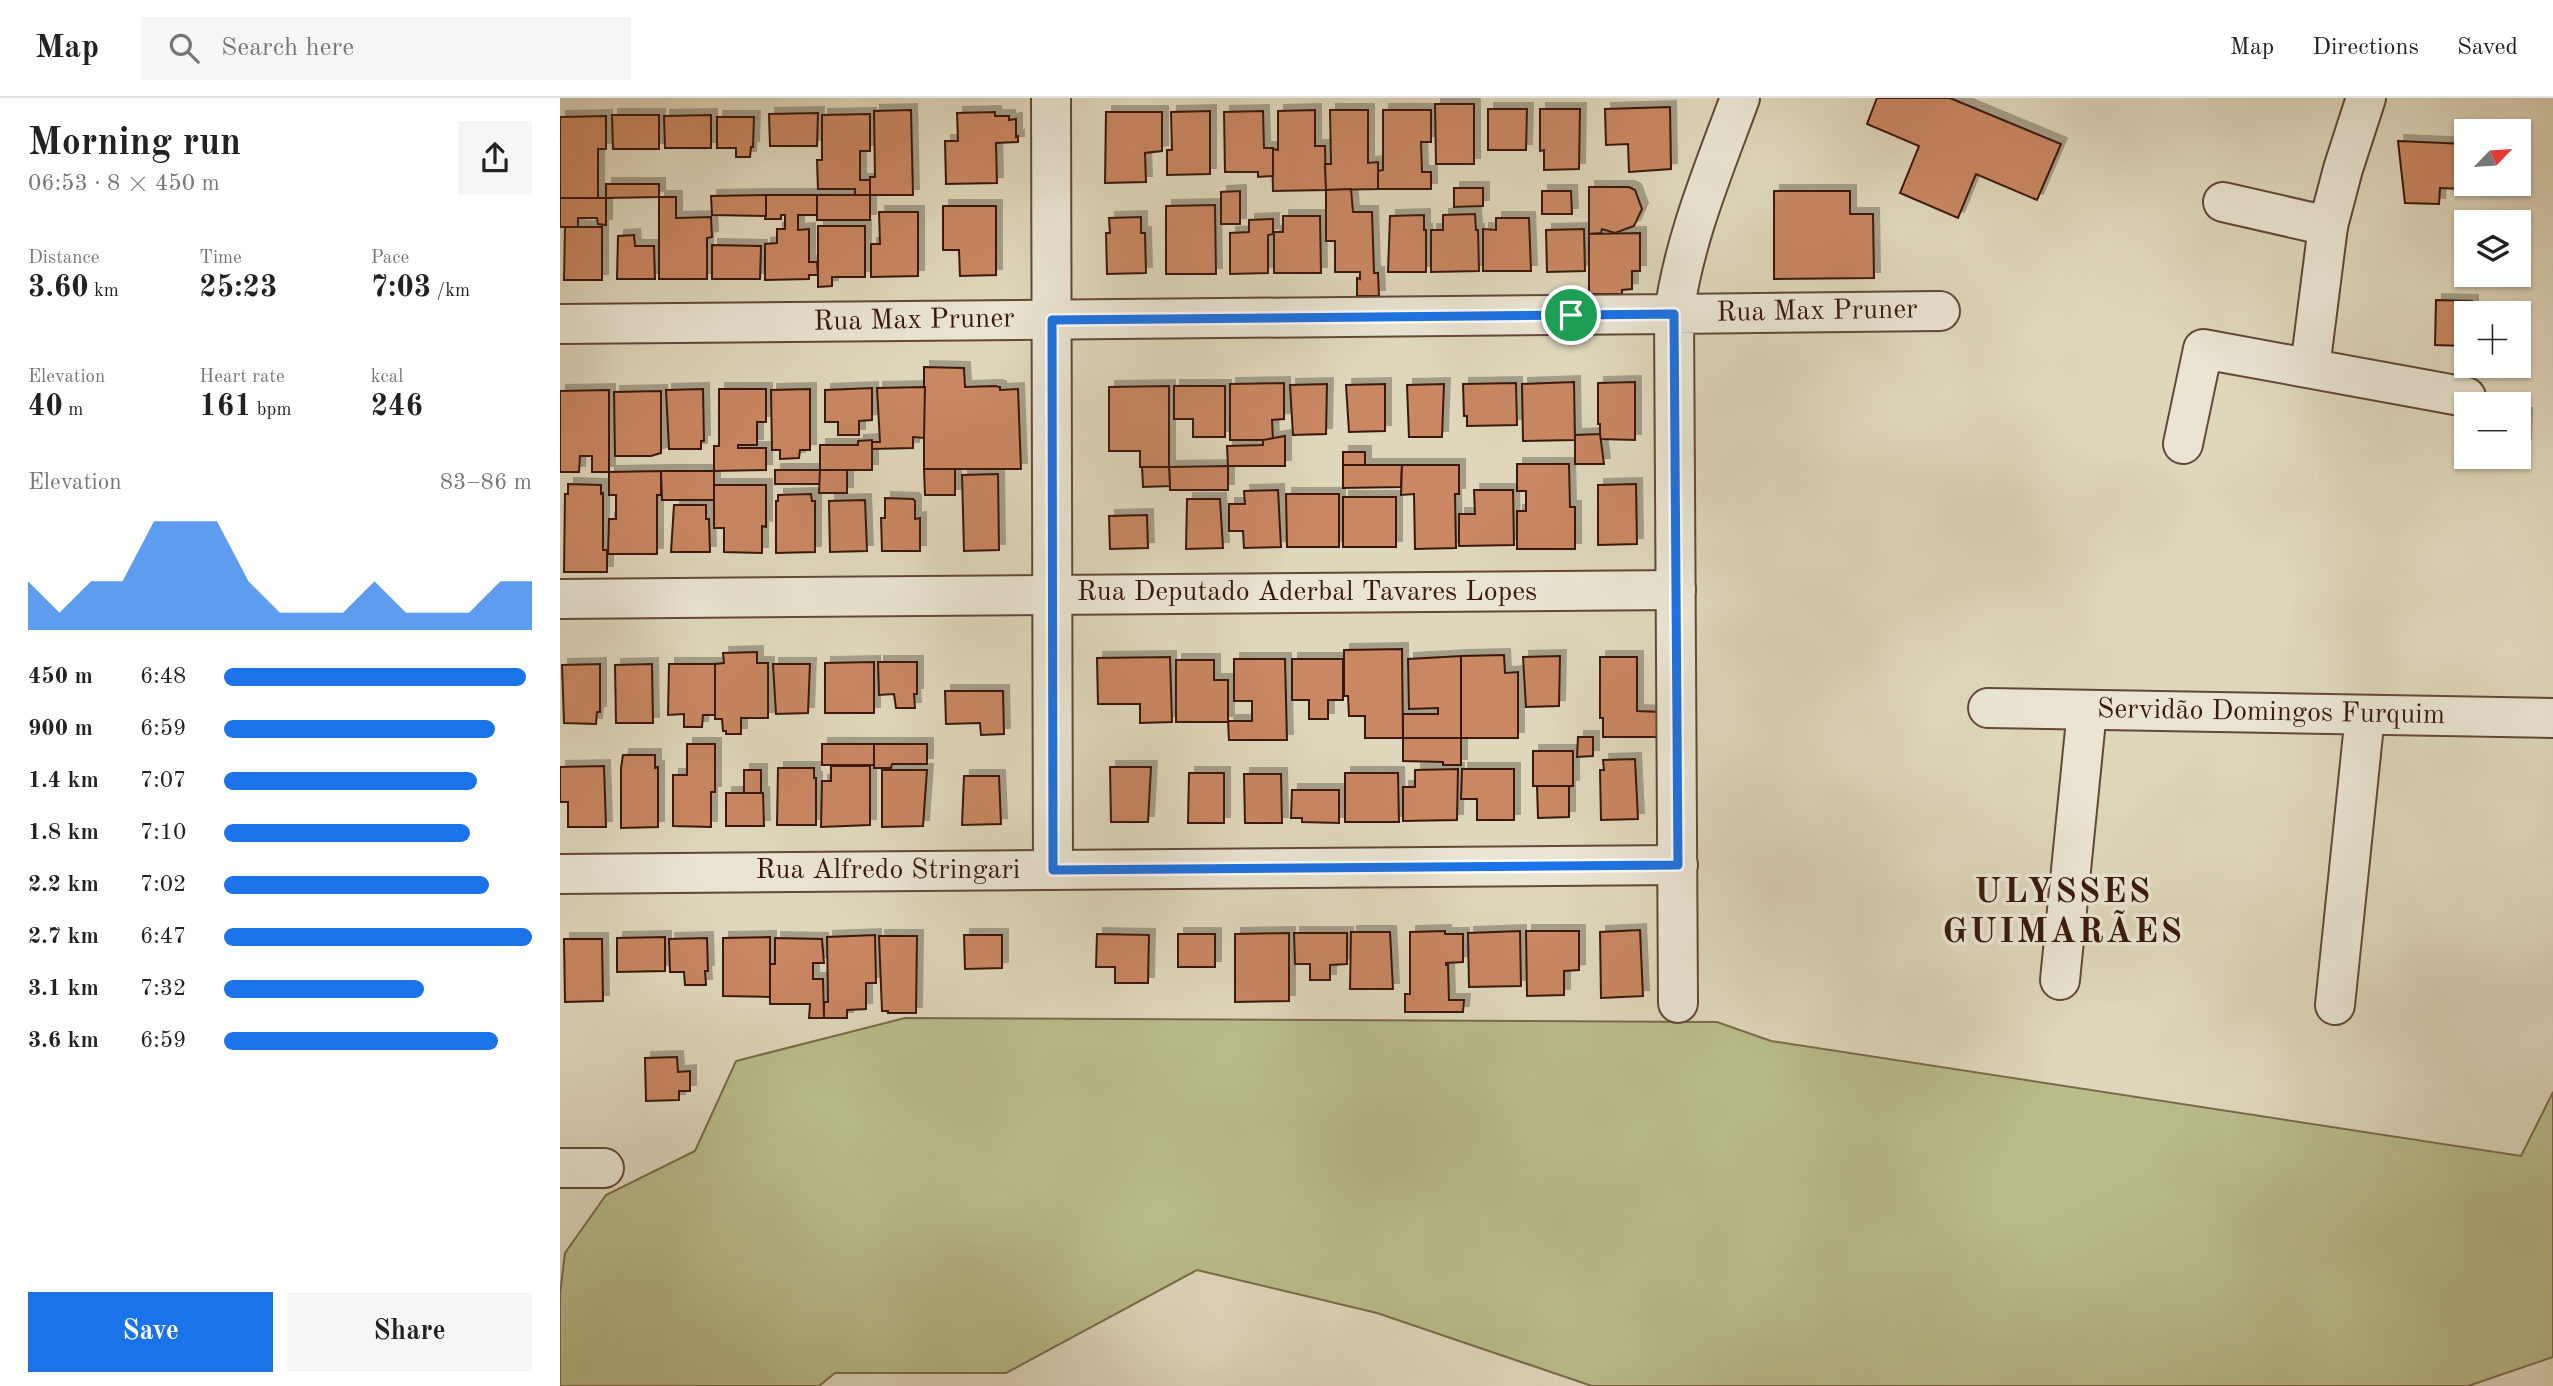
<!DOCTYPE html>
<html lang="en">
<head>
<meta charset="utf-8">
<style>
	:root { --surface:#fff; --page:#f6f6f6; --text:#222; --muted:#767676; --line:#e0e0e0; --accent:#1a73e8 }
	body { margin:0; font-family:"Old Standard TT",serif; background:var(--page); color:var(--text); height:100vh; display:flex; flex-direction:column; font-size:26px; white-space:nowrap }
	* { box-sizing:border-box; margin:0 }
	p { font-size:23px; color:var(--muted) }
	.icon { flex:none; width:38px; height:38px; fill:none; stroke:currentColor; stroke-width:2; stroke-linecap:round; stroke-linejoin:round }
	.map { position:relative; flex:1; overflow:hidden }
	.drawer { display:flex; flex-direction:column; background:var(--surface); width:560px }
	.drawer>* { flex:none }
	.needle { width:46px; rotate:65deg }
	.controls { position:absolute; left:1894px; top:21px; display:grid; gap:14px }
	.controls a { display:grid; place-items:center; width:77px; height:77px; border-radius:0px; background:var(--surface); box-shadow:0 2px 5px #0004; font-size:35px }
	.pin { position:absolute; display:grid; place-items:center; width:60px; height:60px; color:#fff; margin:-30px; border:4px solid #fff; border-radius:50%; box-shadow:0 2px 7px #0007 }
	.round { display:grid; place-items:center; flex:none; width:74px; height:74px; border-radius:0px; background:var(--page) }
	.overview { display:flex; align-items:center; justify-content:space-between; height:119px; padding:0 28px }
	h1 { font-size:38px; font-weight:700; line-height:52px }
	.stats { display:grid; grid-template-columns:repeat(3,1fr); gap:10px; height:119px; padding:7px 28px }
	.stats div { display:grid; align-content:center }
	.stats b { font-size:30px; font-weight:700 }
	.stats small { font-size:19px; font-weight:400 }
	.stats p { font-size:19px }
	.chart { height:196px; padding:14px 28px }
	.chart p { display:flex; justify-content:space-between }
	.chart svg { width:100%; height:126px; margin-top:7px; fill:var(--accent); opacity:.7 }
	.button { display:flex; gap:14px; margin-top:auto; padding:14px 28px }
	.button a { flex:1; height:80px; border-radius:0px; background:var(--accent); color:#fff; font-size:28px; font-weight:700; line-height:80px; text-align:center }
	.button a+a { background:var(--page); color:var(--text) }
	ul { padding:0 28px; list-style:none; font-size:23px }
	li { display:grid; grid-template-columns:112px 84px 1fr; align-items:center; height:52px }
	li i { height:18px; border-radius:9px; background:var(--accent) }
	header { display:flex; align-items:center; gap:42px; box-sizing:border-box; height:98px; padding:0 35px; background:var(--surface); border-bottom:2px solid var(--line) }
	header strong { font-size:33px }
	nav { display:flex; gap:38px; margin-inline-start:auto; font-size:24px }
	.search { width:490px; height:63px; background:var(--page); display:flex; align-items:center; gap:18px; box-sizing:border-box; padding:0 24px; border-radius:0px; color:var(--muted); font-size:26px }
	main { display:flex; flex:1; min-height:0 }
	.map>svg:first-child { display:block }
	.green { fill:#b9bc8b; stroke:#7a6a4a; stroke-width:2 }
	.building { fill:#c98762; stroke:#3a190a; stroke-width:2; filter:url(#shadow) }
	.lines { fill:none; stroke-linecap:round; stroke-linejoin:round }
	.minor-casing { stroke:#634836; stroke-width:42 }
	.tertiary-casing { stroke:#634836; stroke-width:42 }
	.minor { stroke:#eae5d3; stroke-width:38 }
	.tertiary { stroke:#eae5d3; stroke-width:38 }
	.route-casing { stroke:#fff; stroke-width:14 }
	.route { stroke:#1a73e8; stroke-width:9 }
	.labels { text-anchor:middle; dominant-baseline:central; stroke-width:7; stroke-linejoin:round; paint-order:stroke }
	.street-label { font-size:28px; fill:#3a190a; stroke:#eae5d3 }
	.district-label { font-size:35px; font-weight:bold; letter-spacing:2px; fill:#3a190a; stroke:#eae5d3 }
</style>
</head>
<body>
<header>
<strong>Map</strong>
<div class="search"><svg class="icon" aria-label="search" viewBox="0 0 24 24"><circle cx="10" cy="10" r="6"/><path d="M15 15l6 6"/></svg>Search here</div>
<nav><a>Map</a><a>Directions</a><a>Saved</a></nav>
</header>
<main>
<section class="drawer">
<div class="overview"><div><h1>Morning run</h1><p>06:53 · 8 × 450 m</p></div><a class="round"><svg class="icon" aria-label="share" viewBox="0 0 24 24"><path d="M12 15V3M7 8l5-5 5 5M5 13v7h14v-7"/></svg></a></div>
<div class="stats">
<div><p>Distance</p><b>3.60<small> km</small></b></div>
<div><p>Time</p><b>25:23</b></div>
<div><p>Pace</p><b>7:03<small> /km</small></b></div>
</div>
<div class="stats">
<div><p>Elevation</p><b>40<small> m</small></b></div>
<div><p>Heart rate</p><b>161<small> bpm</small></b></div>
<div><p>kcal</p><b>246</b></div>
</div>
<div class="chart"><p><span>Elevation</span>83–86 m</p>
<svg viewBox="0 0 160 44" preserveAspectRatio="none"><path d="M0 44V27L10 38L20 27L30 27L40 6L50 6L60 6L70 27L80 38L90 38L100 38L110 27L120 38L130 38L140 38L150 27L160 27V44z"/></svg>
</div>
<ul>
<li><b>450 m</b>6:48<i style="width:98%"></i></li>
<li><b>900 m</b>6:59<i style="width:88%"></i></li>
<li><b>1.4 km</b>7:07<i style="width:82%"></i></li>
<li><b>1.8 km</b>7:10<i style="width:80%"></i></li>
<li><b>2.2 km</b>7:02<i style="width:86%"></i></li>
<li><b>2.7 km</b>6:47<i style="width:100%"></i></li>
<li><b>3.1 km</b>7:32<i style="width:65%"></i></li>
<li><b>3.6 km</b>6:59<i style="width:89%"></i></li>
</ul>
<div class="button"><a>Save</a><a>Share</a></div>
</section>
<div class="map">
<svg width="1993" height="1288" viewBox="0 0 1993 1288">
	<defs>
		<filter id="shadow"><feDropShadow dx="6" dy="-6" stdDeviation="0" flood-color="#0004"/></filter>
	</defs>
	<rect width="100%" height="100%" fill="#dfd7bb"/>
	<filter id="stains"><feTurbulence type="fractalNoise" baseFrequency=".00286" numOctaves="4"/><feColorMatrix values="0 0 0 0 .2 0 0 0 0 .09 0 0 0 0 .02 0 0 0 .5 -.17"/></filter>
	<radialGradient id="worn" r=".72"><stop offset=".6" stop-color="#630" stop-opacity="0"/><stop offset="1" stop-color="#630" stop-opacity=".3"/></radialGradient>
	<!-- green -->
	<path class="green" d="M345 920 1157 924 1211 943 1961 1058 1993 994V1259L1908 1288H1032L817 1215 637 1172 446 1275H275L259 1288H0V1196L5 1155 46 1097 135 1053 176 963Z"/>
	<!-- building -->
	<g class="building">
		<path d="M1317 0H1390L1501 46 1477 102 1416 76 1398 120 1340 95 1359 48 1307 26Z"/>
		<path d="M875 6H914V66H876Z"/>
		<path d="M1110 9 1111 71 1069 74 1068 46 1046 47 1045 11Z"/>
		<path d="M928 11H967L966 52H928Z"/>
		<path d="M980 11H1020L1019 71 984 72V52L980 53Z"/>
		<path d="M351 12 353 97H310V79H315L314 13Z"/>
		<path d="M755 12V48H765L766 92 713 93 712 51 718 52V13Z"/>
		<path d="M770 12H808V65L818 64V91L766 92 765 66H771Z"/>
		<path d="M823 12H871V44H861L862 74H871V91H818V73L823 72Z"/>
		<path d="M650 13V76L607 77V52H612L611 14Z"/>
		<path d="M703 13 704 50H713V78L698 79V74H665L664 14Z"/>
		<path d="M435 14V18H449V22L456 21V39L458 38V44L436 45 437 85 386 86 385 43H398L397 15Z"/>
		<path d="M546 14H602V53L585 55 586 84 545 85Z"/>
		<path d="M258 15 257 48H210L209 16Z"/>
		<path d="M310 16V53H300V82H310V97H295V91H258L257 62H262V17Z"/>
		<path d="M52 17H99V51H53Z"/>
		<path d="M151 17V50H105L104 18Z"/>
		<path d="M46 18V51H38V100H0V19Z"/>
		<path d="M157 19H194L193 49H191L190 59H176V50H157Z"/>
		<path d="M1838 43 1906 46V86H1923V92L1880 90 1879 106 1845 105Z"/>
		<path d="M46 86H99V99L46 100Z"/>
		<path d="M1029 89H1069L1075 92 1082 111 1074 128 1055 135 1042 131 1041 135 1029 136Z"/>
		<path d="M894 90H923V108L894 109Z"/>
		<path d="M791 91 793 114H812L814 175H818L819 198H797V180L800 181V174H775V143H766V92Z"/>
		<path d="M680 93V126H661V94Z"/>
		<path d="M982 93H1011L1012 116H982Z"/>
		<path d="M1214 93H1290V116H1313L1314 180 1214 181Z"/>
		<path d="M206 97H257V117H238V132L249 131V164H257L258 177H249V181L205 182V146L217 145V131H225V117H221V121H205Z"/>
		<path d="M206 97V118L152 117 151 98Z"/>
		<rect x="257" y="97" width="53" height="25"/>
		<path d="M99 99H116V120L151 119 152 139 147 140V181H99Z"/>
		<path d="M0 100H46V127L38 126 37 120H18V129H0Z"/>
		<path d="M655 107 656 176H606V108Z"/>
		<path d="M383 108H436V177L400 178 399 152H383Z"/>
		<path d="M319 114H358V178L311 179V146H320Z"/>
		<path d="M915 116 916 132H918L919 173 871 174V132H883V117Z"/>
		<path d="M864 117V132H866V174H828L830 118Z"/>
		<path d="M723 118H760L761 175H714V134H723Z"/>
		<path d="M581 119V135H585L586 175 547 176 546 135H550L549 120Z"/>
		<path d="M936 120H969L971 173H923V131L936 132Z"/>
		<path d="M713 121V136L708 137V175L670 176V135L689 134V122Z"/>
		<path d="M258 128H305V179H272V188L258 189Z"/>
		<path d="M5 129H42V182H4Z"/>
		<path d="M1024 131 1025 173 987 174 986 132Z"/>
		<path d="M1080 135V173H1072V191L1062 192V196H1029V136Z"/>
		<path d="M74 137 75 148H94L95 181H57L58 138Z"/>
		<path d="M152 147 201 148 200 181H152Z"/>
		<path d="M1876 202 1912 203V215H1906V248L1875 247Z"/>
		<path d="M364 269 404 270 405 289 435 288 440 289V292L458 291 461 371H364Z"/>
		<path d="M1014 284 1015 342 963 343 962 286Z"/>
		<path d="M1075 284V342L1040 341V326H1038V285Z"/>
		<path d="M724 285V321L712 322 713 342H670V286Z"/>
		<path d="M956 285 957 327 907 328V318H904L903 286Z"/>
		<path d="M767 286 766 336 733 337 730 287Z"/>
		<path d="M825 286V333L789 334 786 287Z"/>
		<path d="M884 286 882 339H849L847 287Z"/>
		<path d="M609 288V369H580V353H549V289Z"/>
		<path d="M614 288H665V339H633V321H614Z"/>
		<path d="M365 289 364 340 353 339V350L312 351V344H320L317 290Z"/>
		<path d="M312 290V322L299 323V337H278V324H265V292Z"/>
		<path d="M143 291 144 343H141V351H109L106 292Z"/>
		<path d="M159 291H206V324H197V347H178V350H206V372L154 373V348H159Z"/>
		<path d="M250 291V352H240L239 360 220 361V352H212L211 292Z"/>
		<path d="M49 292V374H32V358H20L19 374H0V293Z"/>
		<path d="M101 293V355L91 358H55L54 294Z"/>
		<path d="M1958 316H1966L1965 347H1958Z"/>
		<path d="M1040 336 1044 366H1015V337Z"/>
		<path d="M725 338V368H668L667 348 703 347V342Z"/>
		<path d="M312 342V372H260V347H298V343Z"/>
		<path d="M783 354H805V368L783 367Z"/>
		<path d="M957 366H1009L1010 409H1015V451H957V413H966V393H957Z"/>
		<path d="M783 367H842L841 389 783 390Z"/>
		<path d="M842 367H899V396H895L896 450 855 451 854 396 841 397Z"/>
		<path d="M668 368V392H610L609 369Z"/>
		<path d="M582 369H609L610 388 583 389Z"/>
		<path d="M364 371H395V397H365Z"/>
		<rect x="215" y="372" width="45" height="14"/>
		<path d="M260 372H287V395H259Z"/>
		<path d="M101 373V397H97V456H48L49 421H56V397H49V374Z"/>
		<path d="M101 373H154V402H102Z"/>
		<path d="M438 376 439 452 404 453 402 377Z"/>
		<path d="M8 386 41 387V396L43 395V452H47V474H4L5 396H8Z"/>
		<path d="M1076 386 1077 446 1038 447V387Z"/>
		<path d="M154 387H206V429L202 428V455L164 454V430H154Z"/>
		<path d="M718 392 721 449 684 450 683 433H669V406H685L684 393Z"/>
		<path d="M914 392H953L954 447 899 448V416H915Z"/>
		<path d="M251 396 252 403H255V454L216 455V403H218V397Z"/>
		<path d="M726 396H779V449H727Z"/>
		<rect x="783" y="399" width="53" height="50"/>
		<path d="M325 400 353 401 355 403V421L360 420V453H322L321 420H325Z"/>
		<path d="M627 401H660L663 450 626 451Z"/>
		<path d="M305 402 307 453 270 454 269 403Z"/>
		<path d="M114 407H146V421H149L150 454H111Z"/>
		<path d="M587 417 588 450 550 451 549 418Z"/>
		<path d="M842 551 843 640H805V618H789L788 598H784V552Z"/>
		<path d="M197 554V565H208V620H181V636H166V633H163L162 621H155V566L164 565 163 555Z"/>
		<path d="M944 557 945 575 958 574V640H901V558Z"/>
		<path d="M901 558V640H843V616H878V610L849 611 848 561Z"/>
		<path d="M1000 558 999 608 966 609 963 559Z"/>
		<path d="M610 559 612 624 580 625V606H538L537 560Z"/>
		<path d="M1040 559H1077V613L1101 614V639H1043V620H1040Z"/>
		<path d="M674 561H725L727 642H669L668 623H692V603H674Z"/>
		<path d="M732 561H783V602H768V621H749V602H732Z"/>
		<path d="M616 562H654V582H668V624H616Z"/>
		<path d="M314 564V615H265V565Z"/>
		<path d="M318 564H357V596H354L355 610H336L334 596 319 597Z"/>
		<path d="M40 566V614H37L36 626 4 625 2 567Z"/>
		<path d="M92 566 93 625H56L55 567Z"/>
		<path d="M109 566H155V617H143L142 629H124V616L108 617Z"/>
		<path d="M213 566H250L248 615 216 616Z"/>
		<path d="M385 593H443L444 636 421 637 420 625 386 626Z"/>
		<path d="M1018 639H1033V658L1017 659Z"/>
		<path d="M843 640H901V667H883V664L843 663Z"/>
		<path d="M127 646H155V694H151V729L113 728V677H127Z"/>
		<rect x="262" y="646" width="52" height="21"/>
		<path d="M314 646H367V666H332L331 670H314Z"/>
		<rect x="973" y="653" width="40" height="35"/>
		<path d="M63 657H95V670L98 669V729L61 730V670Z"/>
		<path d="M1075 661 1078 721 1041 722 1040 672H1044L1043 662Z"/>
		<path d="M44 668 46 729H8V704H0V669Z"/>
		<path d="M271 668H310V727L261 729 262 683H271Z"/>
		<path d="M550 669H591L588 724H551Z"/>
		<path d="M218 670H254V680H256V727H217Z"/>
		<path d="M898 671 897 722 843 723V689H855V672Z"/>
		<path d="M902 671H954V722H917V701H901Z"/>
		<rect x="184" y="672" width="17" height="23"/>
		<path d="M322 672H367L363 728 322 729Z"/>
		<path d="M629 675H664V725H628Z"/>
		<path d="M785 675H838L839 724H785Z"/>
		<path d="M684 676H721L722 725H685Z"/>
		<path d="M404 678H439L441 726 402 727Z"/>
		<path d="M977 688H1009V719L978 720Z"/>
		<path d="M732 692H779V725L742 724V720H731Z"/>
		<path d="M166 695H203L204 728H166Z"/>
		<path d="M1080 832 1083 898 1041 900 1040 834Z"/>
		<path d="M885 833V836H903V864L886 865V867H888L889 902H904L903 914H845V896H850V834Z"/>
		<path d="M960 833 961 888 909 889 908 835Z"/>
		<path d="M966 833H1019V872L1004 873V897L967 898Z"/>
		<path d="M791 834H830L833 891H790Z"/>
		<path d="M729 835V903L675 904V836Z"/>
		<path d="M734 835H787V866L770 867V882H750V866H735Z"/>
		<path d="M537 836 589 837 588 885H555V869H536Z"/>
		<rect x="618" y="836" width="37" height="33"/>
		<path d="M315 837 316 885H306V911L287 912V920H264V904H268L267 839Z"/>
		<path d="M404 837H442V870L405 871Z"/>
		<path d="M319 838H357L356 915H328V913H322Z"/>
		<path d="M105 839V873L57 874V840Z"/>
		<path d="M210 839V899L163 898V840Z"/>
		<path d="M147 840 148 873H145L146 887H125L124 874H110L109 841Z"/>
		<path d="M215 840 262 841 264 865H253V881H263L264 920H249L250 906H210V866H215Z"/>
		<path d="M4 841H42L43 903 5 904Z"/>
		<path d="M117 959 118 974 130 973V993H119V1002L86 1003 85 960Z"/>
	</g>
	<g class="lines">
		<defs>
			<g id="minor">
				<path d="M491 0 493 772"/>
				<path d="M1663 104 1768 128"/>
				<path d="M1750 270 1768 128 1783 71 1806 0"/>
				<path d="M1623 346 1643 251 1906 299"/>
				<path d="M0 501 1116 492"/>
				<path d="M1428 610 1993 620"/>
				<path d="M0 776 1118 767"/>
				<path d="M1500 882 1527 612"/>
				<path d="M1118 905 1114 216 1380 213"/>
				<path d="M1775 907 1805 617"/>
				<path d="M0 1070H44"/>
			</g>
			<path id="tertiary" d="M0 226 1114 216C1124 141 1154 71 1180 0"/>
		</defs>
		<!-- minor casing -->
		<use href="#minor" class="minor-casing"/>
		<!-- tertiary casing -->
		<use href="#tertiary" class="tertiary-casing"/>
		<!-- minor -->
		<use href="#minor" class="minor"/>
		<!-- tertiary -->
		<use href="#tertiary" class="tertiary"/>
	</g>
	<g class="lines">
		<defs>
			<path id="route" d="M1114 216 1118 767 493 772 492 222Z"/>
		</defs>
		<!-- route casing -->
		<use href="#route" class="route-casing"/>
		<!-- route -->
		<use href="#route" class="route"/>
	</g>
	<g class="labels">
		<!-- street labels -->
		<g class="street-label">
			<text transform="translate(1257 214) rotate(-1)">Rua Max Pruner</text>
			<text transform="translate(354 223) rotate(-1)">Rua Max Pruner</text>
			<text x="747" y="495">Rua Deputado Aderbal Tavares Lopes</text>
			<text transform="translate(1711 615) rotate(1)">Servidão Domingos Furquim</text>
			<text x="328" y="773">Rua Alfredo Stringari</text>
		</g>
		<!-- district labels -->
		<g class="district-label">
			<text x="1503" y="794">ULYSSES<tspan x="1503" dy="40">GUIMARÃES</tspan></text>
		</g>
	</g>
	<rect width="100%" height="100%" filter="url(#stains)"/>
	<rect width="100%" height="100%" fill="url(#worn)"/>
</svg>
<div class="controls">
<a><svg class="needle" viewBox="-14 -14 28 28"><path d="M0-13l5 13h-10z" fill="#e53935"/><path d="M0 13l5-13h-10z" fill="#767676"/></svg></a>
<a><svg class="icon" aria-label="layers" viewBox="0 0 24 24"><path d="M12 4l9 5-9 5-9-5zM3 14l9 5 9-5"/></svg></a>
<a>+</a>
<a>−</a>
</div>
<div class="pin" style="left:1011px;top:217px;background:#1e9e55"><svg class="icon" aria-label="arrive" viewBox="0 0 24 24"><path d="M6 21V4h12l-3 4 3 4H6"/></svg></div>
</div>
</main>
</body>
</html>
